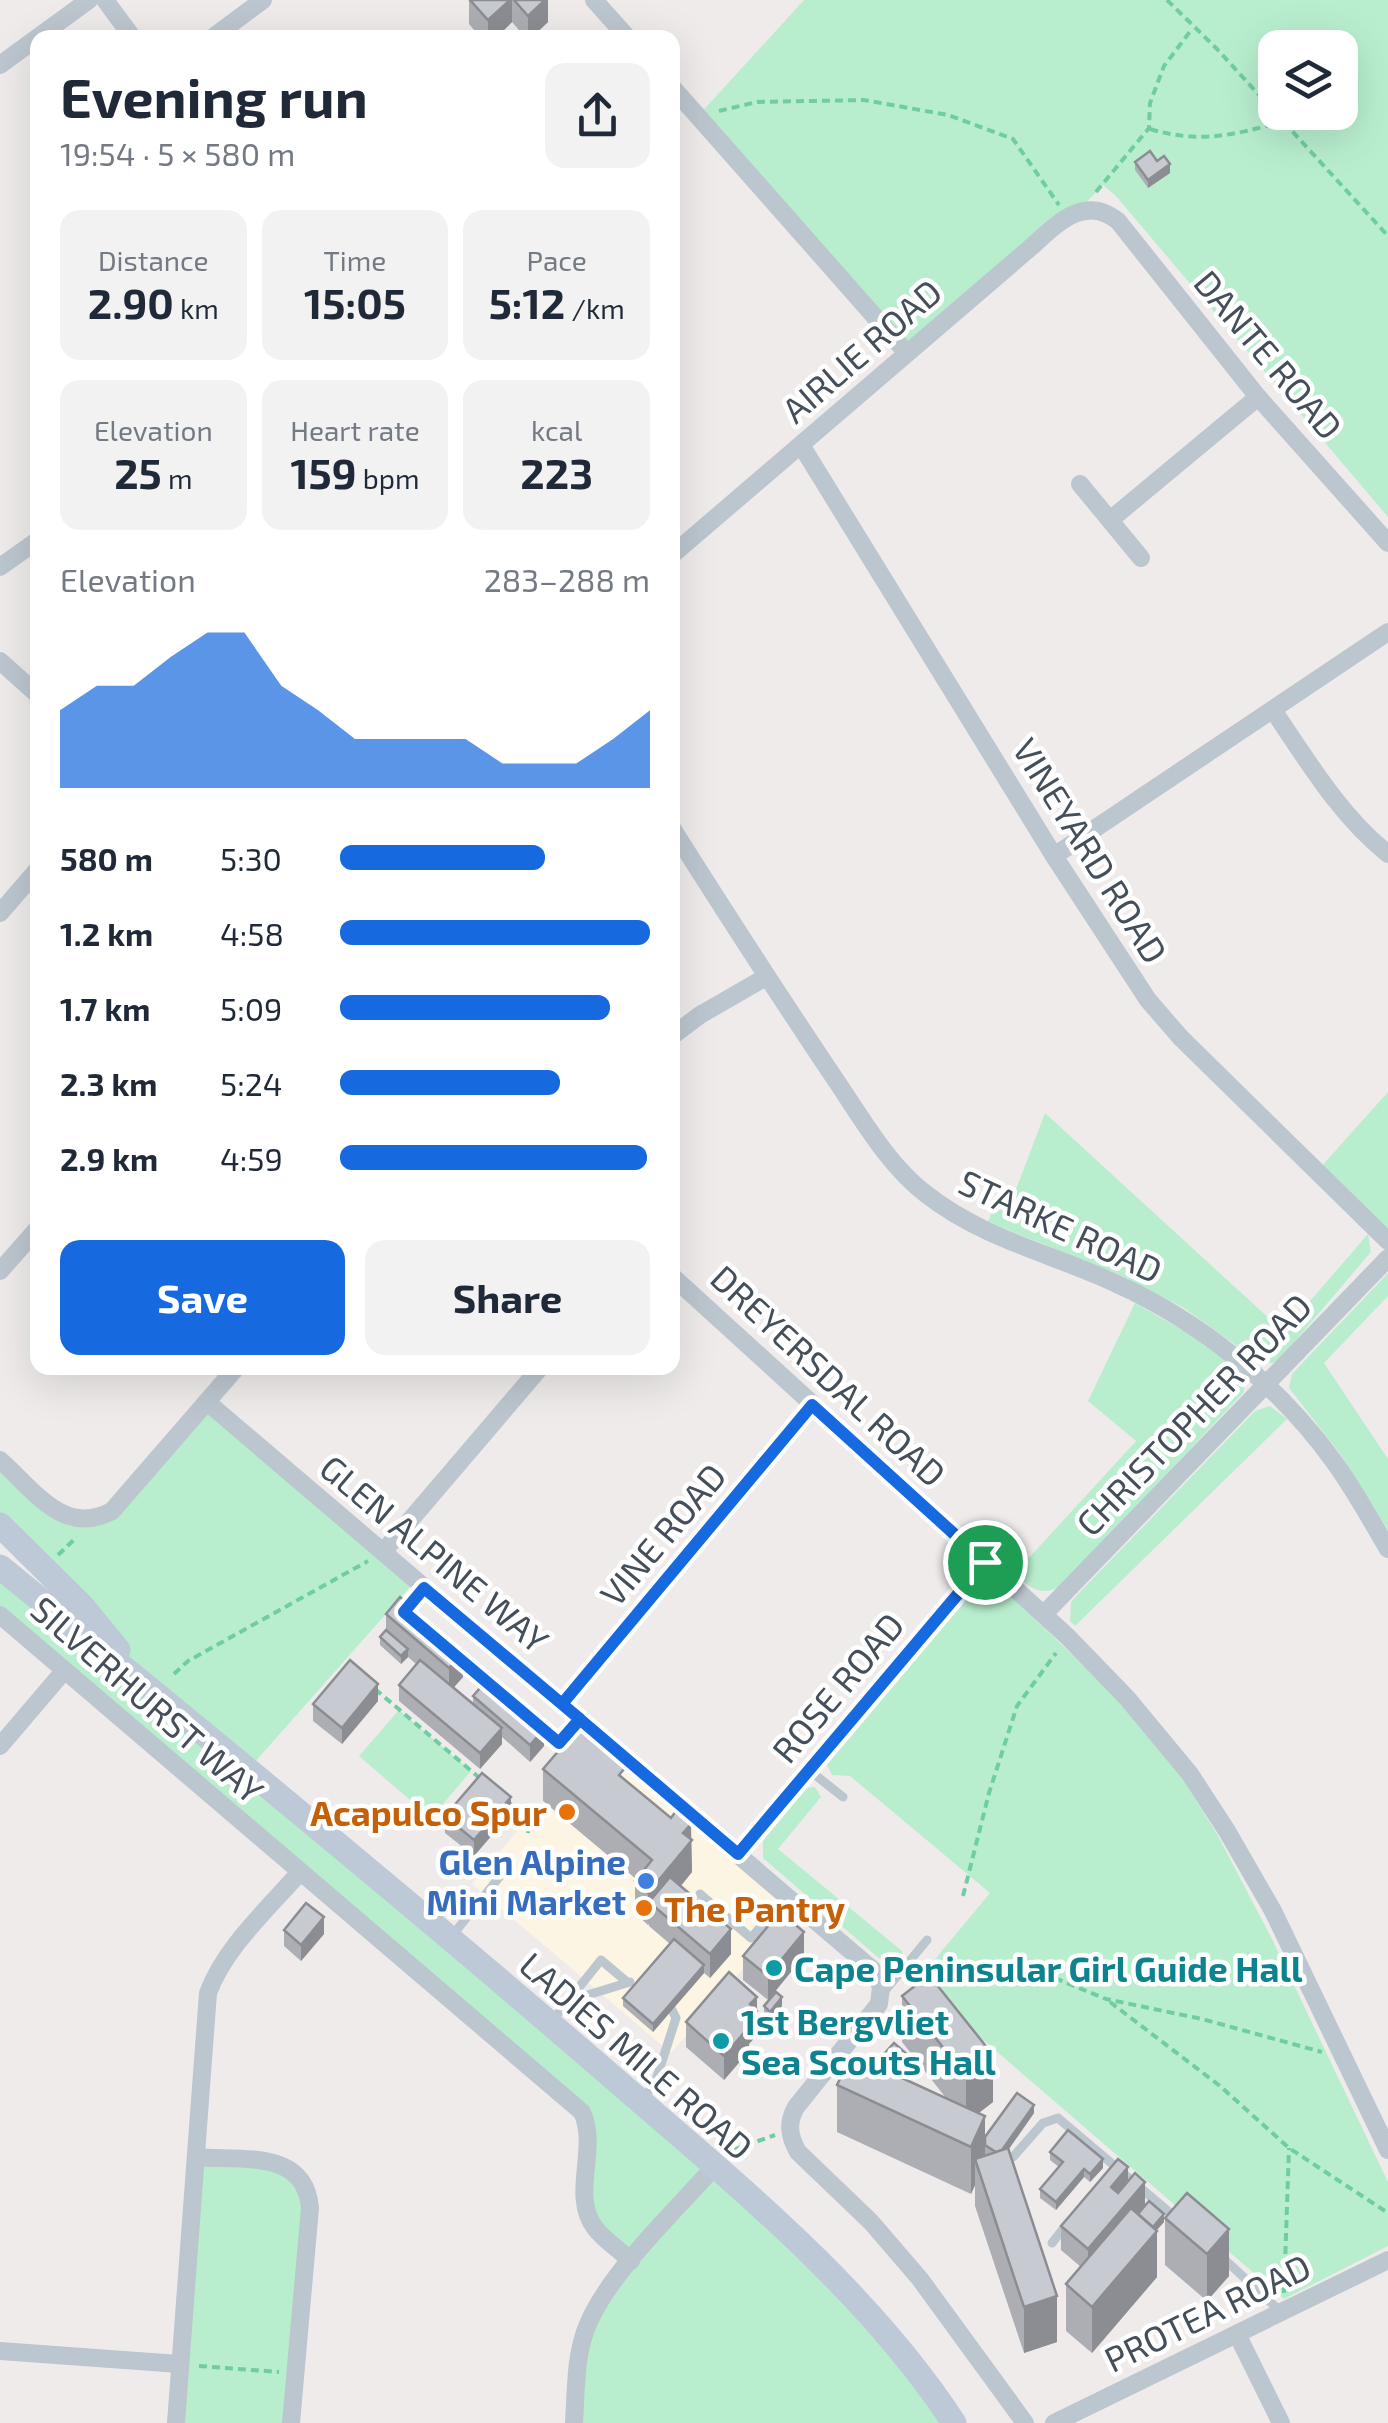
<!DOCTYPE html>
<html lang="en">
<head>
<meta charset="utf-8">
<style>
	:root { --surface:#fff; --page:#f2f2f3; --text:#1f2937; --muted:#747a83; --accent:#1669de }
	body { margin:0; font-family:"Exo 2",sans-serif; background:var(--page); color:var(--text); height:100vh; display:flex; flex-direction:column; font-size:38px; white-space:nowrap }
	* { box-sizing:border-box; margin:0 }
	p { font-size:32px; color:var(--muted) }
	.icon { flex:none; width:55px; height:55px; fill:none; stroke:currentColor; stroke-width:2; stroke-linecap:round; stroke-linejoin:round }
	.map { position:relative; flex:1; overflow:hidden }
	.drawer { position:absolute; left:30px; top:30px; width:650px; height:1345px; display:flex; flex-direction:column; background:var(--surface); border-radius:20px; box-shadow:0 10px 40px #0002 }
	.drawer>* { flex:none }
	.tools { position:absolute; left:1258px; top:30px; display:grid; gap:20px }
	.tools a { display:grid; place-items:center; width:100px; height:100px; border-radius:20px; background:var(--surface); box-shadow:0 10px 40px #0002; font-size:50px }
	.pin { position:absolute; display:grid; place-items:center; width:85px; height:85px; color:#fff; margin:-42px; border:5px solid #fff; border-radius:50%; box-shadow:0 2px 10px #0007 }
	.round { display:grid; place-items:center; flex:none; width:105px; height:105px; border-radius:20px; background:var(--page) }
	.headline { display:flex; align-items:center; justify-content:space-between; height:170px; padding:0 30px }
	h1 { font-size:55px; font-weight:700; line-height:75px }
	.figures { display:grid; grid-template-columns:repeat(3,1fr); gap:15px; height:170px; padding:10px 30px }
	.figures div { display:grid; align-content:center; border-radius:20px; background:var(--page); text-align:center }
	.figures b { font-size:42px; font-weight:700 }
	.figures small { font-size:28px; font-weight:400 }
	.figures p { font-size:28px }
	.chart { height:280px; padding:20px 30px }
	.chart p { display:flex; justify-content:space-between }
	.chart svg { width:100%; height:180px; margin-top:10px; fill:var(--accent); opacity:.7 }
	.primary-button { display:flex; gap:20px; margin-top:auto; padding:20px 30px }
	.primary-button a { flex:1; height:115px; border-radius:20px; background:var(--accent); color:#fff; font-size:40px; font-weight:700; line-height:115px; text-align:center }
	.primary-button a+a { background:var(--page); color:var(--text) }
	ul { padding:0 30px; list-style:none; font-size:32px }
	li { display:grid; grid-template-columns:160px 120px 1fr; align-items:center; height:75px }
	li i { height:25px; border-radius:12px; background:var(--accent) }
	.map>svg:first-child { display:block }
	.commercial { fill:#fcf5e3 }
	.green { fill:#b8eece; fill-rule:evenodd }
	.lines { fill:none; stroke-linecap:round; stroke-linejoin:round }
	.path { stroke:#70cda1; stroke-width:4; stroke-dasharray:8 5; stroke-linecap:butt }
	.service { stroke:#bcc6cf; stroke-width:9 }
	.minor { stroke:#bcc6cf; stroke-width:18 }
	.secondary { stroke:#bdc9d6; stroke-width:25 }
	.wall { fill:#acaeb4 }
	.shaded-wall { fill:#8c8d92 }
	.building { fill:#c8cad1; stroke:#8c8d92; stroke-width:2.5 }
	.route-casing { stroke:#fff; stroke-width:20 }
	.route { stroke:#1669de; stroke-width:12 }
	.food-dot { fill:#e8710a; stroke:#fff; stroke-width:4 }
	.shop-dot { fill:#3f7fe0; stroke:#fff; stroke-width:4 }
	.culture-dot { fill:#0f9aa8; stroke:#fff; stroke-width:4 }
	.labels { text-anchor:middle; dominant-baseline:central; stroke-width:9; stroke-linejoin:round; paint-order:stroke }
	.street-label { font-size:35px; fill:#444f59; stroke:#fff }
	.food-label { font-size:35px; font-weight:bold; fill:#c56008; stroke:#fff; text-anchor:end }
	.shop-label { font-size:35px; font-weight:bold; fill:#366cbe; stroke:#fff; text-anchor:end }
	.culture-label { font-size:35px; font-weight:bold; fill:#0d838f; stroke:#fff; text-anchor:start }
</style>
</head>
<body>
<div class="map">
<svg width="1388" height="2423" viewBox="0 0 1388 2423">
	<rect width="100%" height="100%" fill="#efebeb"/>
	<!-- commercial -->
	<path class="commercial" d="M599 1736 798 1905 671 2053 472 1884Z"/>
	<!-- green -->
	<g class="green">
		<path d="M804 0H1388V517L1115 195 1103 185 1078 211 905 348 698 116ZM1275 48H1340V112H1275Z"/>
		<path d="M1388 1092V1238L1319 1169Z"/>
		<path d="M1045 1113 1273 1322 1291 1323 1368 1234 1371 1252 1279 1360 1273 1363 1259 1362 1184 1308 1120 1275 988 1222 991 1214 1010 1205Z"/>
		<path d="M1388 1273V1296L1324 1363 1388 1459V1530L1341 1455 1289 1388 1292 1374Z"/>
		<path d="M1135 1303 1189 1334 1240 1372 1244 1378V1392L1062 1585C1042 1598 1029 1588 1015 1573L1136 1441 1088 1401Z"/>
		<path d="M207 1402 416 1580 247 1771 784 2230 954 2423H574L586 2326 631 2261 594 2227 589 2127 0 1615V1567L147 1687 0 1525V1460L58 1512 99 1518Z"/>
		<path d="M1270 1406 1287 1419 1075 1626 1070 1621 1071 1602 1077 1595 1255 1411Z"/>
		<path d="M988 1585 1003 1589 1123 1703 1181 1776 1217 1834 1272 1939 1388 2182V2246L1284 2299 916 1982 990 1893 850 1776 832 1775 827 1765 973 1592Z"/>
		<path d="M399 1710 471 1771 431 1818 359 1756Z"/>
		<path d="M815 1787 821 1797 778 1849 902 1951 904 1959 899 1967 888 1966 763 1858V1841L807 1788Z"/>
		<path d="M197 2157 274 2163 309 2192 291 2423H176Z"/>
	</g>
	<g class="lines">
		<!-- path -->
		<g class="path">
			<path d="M1167 0 1217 49 1388 236"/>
			<path d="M719 111 757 102 864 100 948 115 1013 139 1059 205"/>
			<path d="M1150 129C1201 144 1232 135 1282 122"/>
			<path d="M1096 192 1149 128 1150 103 1164 66 1192 29"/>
			<path d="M58 1555 77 1537"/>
			<path d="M174 1674 188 1661 368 1561"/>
			<path d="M375 1689 482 1780"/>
			<path d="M508 1802 529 1820 528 1833"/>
			<path d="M963 1896 989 1793 1017 1706 1056 1653"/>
			<path d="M914 1979 970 1967 1052 1977 1106 1999 1202 2019 1322 2052"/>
			<path d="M1110 2002 1220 2086 1289 2148 1388 2213"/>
			<path d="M733 2150 775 2135"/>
			<path d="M1284 2293 1289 2148"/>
			<path d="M199 2366 279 2372"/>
		</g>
		<!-- service -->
		<g class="service">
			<path d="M406 1614 405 1611 424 1588"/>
			<path d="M456 1656 493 1689"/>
			<path d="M535 1725 559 1743 580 1719"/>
			<path d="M809 1770 843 1797"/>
			<path d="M700 1894 751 1938 787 1896"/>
			<path d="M451 1937 501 1875"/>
			<path d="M884 1992 927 1940"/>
			<path d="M568 2001 630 1982"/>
			<path d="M552 2021 601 1960 627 1982"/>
			<path d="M643 2100 656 2080 676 2018 672 2010"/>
			<path d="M1013 2157 1043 2123 1058 2118 1176 2218"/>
			<path d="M1052 2243 1066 2225"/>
			<path d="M1222 2257 1280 2311"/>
		</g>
		<!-- minor -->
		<g class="minor">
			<path d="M105 0 133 38"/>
			<path d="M594 0 628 38"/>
			<path d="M212 38 263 0"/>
			<path d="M0 65 89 0"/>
			<path d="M672 87 906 352"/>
			<path d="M801 445 1054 856 1148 1000 1181 1038 1388 1241"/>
			<path d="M1080 484 1141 558"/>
			<path d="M1110 520 1258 397"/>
			<path d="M672 555 1030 248C1055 226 1084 193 1118 221L1258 397 1388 543"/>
			<path d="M0 567 38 540"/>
			<path d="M0 661 38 695"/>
			<path d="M1273 710C1307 760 1340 816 1388 854"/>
			<path d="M672 828C725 912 778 994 833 1076 861 1117 887 1164 926 1194 983 1239 1053 1254 1117 1284 1201 1322 1278 1385 1332 1459 1353 1487 1370 1519 1388 1549"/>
			<path d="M1054 856 1388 632"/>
			<path d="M0 913 38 869"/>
			<path d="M672 1036 700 1015 766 977"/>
			<path d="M0 1271 38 1228"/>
			<path d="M672 1276 1068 1637 1127 1698 1190 1774 1227 1831 1273 1911 1388 2150"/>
			<path d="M207 1402 872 1969 881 1987 879 2004 796 2107C787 2123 789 2136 798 2152L871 2222 920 2279 1025 2423"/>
			<path d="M0 1460C34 1490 64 1537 112 1511L236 1368"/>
			<path d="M383 1552 540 1368"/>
			<path d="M1044 1614 1388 1258"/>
			<path d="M0 1615 582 2112C599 2148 570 2195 595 2228 605 2241 620 2250 631 2261"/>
			<path d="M562 1704 812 1405"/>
			<path d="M0 1746 64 1671"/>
			<path d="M738 1854 985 1562"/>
			<path d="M197 2157C243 2161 305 2149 310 2208L291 2423"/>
			<path d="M1237 2334 1281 2423"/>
			<path d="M0 2351 179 2364"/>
			<path d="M176 2423 208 1993C225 1947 268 1909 300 1872"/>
			<path d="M574 2423C576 2391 575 2354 588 2324 610 2272 675 2211 714 2167"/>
			<path d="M1054 2423 1388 2260"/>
		</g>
		<!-- secondary -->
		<g class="secondary">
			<path d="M0 1525 82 1606 118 1650"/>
			<path d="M0 1567C205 1734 410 1902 610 2075 732 2181 865 2287 954 2423"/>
		</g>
	</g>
	<!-- wall -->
	<g class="wall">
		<path d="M469 0H548V22L531 38H526L512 22 496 38H481L469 24Z"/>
		<path d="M1157 161 1170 173 1148 188 1135 170V162Z"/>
		<path d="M386 1614 463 1677 454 1687 473 1703V1696L544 1746 530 1762 502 1737V1744L480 1769 399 1701V1685L416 1664 408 1657 401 1664 380 1645V1637L386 1630Z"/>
		<path d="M378 1701 342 1744 313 1721V1704Z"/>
		<path d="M543 1769 625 1780 691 1839 692 1872 681 1886 731 1954 710 1978 704 1973 653 2032 623 2006V1998L670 1944 649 1926V1924L648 1925 635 1913V1881L636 1879 543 1801Z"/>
		<path d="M511 1813 474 1856 445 1833V1816Z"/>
		<path d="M284 1930 324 1934 301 1961 284 1946Z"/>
		<path d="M743 1956H804L768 2000 743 1980Z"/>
		<path d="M902 1996 993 2102 978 2113 985 2137 1034 2113 1009 2149 1057 2342 1024 2353 975 2206V2185L971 2194 837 2132V2085L874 2065 909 2064 898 2076 946 2098 902 2042Z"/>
		<path d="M757 1997V2035L749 2044V2051L724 2080 686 2047V2022Z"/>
		<path d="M764 2006H782L770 2020 764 2015Z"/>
		<path d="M1050 2152 1103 2168 1090 2182 1084 2177 1056 2210 1040 2198V2189L1059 2167 1050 2160Z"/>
		<path d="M1128 2181 1145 2205 1164 2222 1157 2230V2277L1092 2353 1066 2331V2284L1081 2267 1061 2250V2226Z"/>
		<path d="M1187 2193 1229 2276 1207 2301 1165 2265V2218Z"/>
	</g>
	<!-- shaded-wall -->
	<g class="shaded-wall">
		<path d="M510 0H512V22L496 38H488V20Z"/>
		<path d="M545 0H548V22L531 38H528V16Z"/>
		<path d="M1170 164V173L1148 188V180Z"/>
		<path d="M408 1649V1657L401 1664V1656Z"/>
		<path d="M463 1652V1677L449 1693V1668Z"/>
		<path d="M378 1684V1701L342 1744V1728Z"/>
		<path d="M502 1728V1744L480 1769V1753Z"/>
		<path d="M544 1729V1746L530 1762V1745Z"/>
		<path d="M511 1797V1813L474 1856V1840Z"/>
		<path d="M691 1824 692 1872 660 1911 649 1902 648 1925V1893L683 1833Z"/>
		<path d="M324 1917V1934L301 1961V1945Z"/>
		<path d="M731 1929V1954L710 1978V1954Z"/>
		<path d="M804 1932V1956L768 2000V1976Z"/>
		<path d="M704 1965V1973L653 2032V2024Z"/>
		<path d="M757 1997V2035L749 2044V2051L724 2080V2056L746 2024 750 2004Z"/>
		<path d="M782 1997V2006L770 2020V2012Z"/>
		<path d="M993 2055V2102L966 2123V2076Z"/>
		<path d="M909 2056V2064L874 2104V2096Z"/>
		<path d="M1034 2105V2113L999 2163V2155Z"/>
		<path d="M985 2116V2163L975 2159V2185L971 2194V2147Z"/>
		<path d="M1103 2159V2168L1090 2182V2174Z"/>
		<path d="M1128 2167V2191L1111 2211V2187Z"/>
		<path d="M1084 2169V2177L1056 2210V2202Z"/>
		<path d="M1145 2182V2206L1088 2273V2249Z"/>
		<path d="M1164 2214V2222L1146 2242V2234Z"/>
		<path d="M1229 2229V2276L1207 2301V2254Z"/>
		<path d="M1157 2231V2277L1092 2353V2307Z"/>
		<path d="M1057 2296V2342L1024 2353V2307Z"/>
	</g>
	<!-- building -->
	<g class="building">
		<path d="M470 0H510L488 20Z"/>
		<path d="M514 0H545L528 16Z"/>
		<path d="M1150 151 1157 161 1164 156 1170 164 1148 180 1135 162Z"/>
		<path d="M400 1597 463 1652 449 1668 386 1614Z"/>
		<path d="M386 1630 408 1649 401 1656 380 1637Z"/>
		<path d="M350 1660 378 1684 342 1728 313 1704Z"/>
		<path d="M420 1660 502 1728 480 1753 399 1685Z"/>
		<path d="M487 1680 544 1729 530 1745 473 1696Z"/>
		<path d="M578 1728 625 1768 619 1775 671 1818 676 1811 691 1824 683 1833 692 1840 648 1893 635 1881 652 1860 543 1769Z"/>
		<path d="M482 1773 511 1797 474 1840 445 1816Z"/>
		<path d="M670 1877 731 1929 710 1954 649 1902Z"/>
		<path d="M306 1903 324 1917 301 1945 284 1930Z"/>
		<path d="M780 1912 804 1932 768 1976 743 1956Z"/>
		<path d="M674 1939 704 1965 653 2024 623 1998Z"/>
		<path d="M729 1972 757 1997 750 2004 757 2011 746 2024 749 2027 724 2056 686 2022Z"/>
		<path d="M929 1975 993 2055 966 2076 902 1996Z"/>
		<path d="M776 1992 782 1997 770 2012 764 2006Z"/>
		<path d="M894 2043 909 2056 893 2074 874 2065Z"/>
		<path d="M852 2055 985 2116 971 2147 837 2085Z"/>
		<path d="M1017 2093 1034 2105 1002 2150 996 2152 985 2145V2137Z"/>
		<path d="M1068 2130 1103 2159 1090 2174 1084 2169 1056 2202 1040 2189 1063 2162 1050 2152Z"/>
		<path d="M1008 2148 1057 2296 1024 2307 975 2159Z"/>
		<path d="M1118 2159 1128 2167 1111 2187 1118 2193 1135 2173 1145 2182 1088 2249 1061 2226Z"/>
		<path d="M1187 2193 1229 2229 1207 2254 1165 2218Z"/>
		<path d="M1149 2201 1164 2214 1153 2227 1138 2214Z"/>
		<path d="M1131 2208 1157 2231 1092 2307 1066 2284Z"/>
	</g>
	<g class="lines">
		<defs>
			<path id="route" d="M985 1562 738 1854C679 1804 621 1754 562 1704L424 1588 404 1612 559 1743 580 1719 562 1704 812 1405 985 1562"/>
		</defs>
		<!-- route casing -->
		<use href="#route" class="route-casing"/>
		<!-- route -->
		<use href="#route" class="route"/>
	</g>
	<!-- markers -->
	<g class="food-dot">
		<circle cx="567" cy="1812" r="10"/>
		<circle cx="644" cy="1908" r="10"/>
	</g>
	<circle class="shop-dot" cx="646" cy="1881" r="10"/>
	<g class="culture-dot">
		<circle cx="774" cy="1968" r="10"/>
		<circle cx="721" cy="2041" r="10"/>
	</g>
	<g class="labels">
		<!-- street labels -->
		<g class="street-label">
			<text transform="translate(861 350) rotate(-41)">AIRLIE ROAD</text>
			<text transform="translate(1269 354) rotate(50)">DANTE ROAD</text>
			<text transform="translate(1091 850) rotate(58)">VINEYARD ROAD</text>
			<text transform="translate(1061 1225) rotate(25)">STARKE ROAD</text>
			<text transform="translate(829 1375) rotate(43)">DREYERSDAL ROAD</text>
			<text transform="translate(1193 1414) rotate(-46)">CHRISTOPHER ROAD</text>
			<text transform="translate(662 1534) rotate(-50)">VINE ROAD</text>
			<text transform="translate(435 1553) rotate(40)">GLEN ALPINE WAY</text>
			<text transform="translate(837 1687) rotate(-50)">ROSE ROAD</text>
			<text transform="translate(148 1699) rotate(41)">SILVERHURST WAY</text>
			<text transform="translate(637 2055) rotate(41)">LADIES MILE ROAD</text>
			<text transform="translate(1207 2312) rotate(-26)">PROTEA ROAD</text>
		</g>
		<!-- food labels -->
		<g class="food-label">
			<text x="547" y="1812">Acapulco Spur</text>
			<text x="664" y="1908" text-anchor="start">The Pantry</text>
		</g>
		<!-- shop labels -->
		<g class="shop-label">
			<text x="626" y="1861">Glen Alpine<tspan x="626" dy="40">Mini Market</tspan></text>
		</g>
		<!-- culture labels -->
		<g class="culture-label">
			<text x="794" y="1968">Cape Peninsular Girl Guide Hall</text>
			<text x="741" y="2021">1st Bergvliet<tspan x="741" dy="40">Sea Scouts Hall</tspan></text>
		</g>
	</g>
</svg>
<div class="tools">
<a><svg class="icon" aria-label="layers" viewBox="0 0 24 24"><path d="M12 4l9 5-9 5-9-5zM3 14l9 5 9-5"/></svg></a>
</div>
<div class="pin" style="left:985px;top:1562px;background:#1e9e55"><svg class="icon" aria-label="arrive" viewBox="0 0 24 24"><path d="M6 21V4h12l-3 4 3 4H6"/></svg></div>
<section class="drawer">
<div class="headline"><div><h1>Evening run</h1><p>19:54 · 5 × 580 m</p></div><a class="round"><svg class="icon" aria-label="share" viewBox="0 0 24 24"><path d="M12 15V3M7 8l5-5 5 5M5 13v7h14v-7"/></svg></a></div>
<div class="figures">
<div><p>Distance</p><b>2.90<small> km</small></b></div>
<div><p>Time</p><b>15:05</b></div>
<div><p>Pace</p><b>5:12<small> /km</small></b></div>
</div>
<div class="figures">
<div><p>Elevation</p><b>25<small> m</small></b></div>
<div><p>Heart rate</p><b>159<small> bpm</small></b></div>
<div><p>kcal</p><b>223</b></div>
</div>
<div class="chart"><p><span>Elevation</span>283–288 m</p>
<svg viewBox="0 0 160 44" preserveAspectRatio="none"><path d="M0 44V25L10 19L20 19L30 12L40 6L50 6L60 19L70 25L80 32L90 32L100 32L110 32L120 38L130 38L140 38L150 32L160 25V44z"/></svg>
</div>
<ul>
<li><b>580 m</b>5:30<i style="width:66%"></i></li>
<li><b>1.2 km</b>4:58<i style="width:100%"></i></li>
<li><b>1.7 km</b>5:09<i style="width:87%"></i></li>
<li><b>2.3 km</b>5:24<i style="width:71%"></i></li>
<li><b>2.9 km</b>4:59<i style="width:99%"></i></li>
</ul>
<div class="primary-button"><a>Save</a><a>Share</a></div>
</section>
</div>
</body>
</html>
